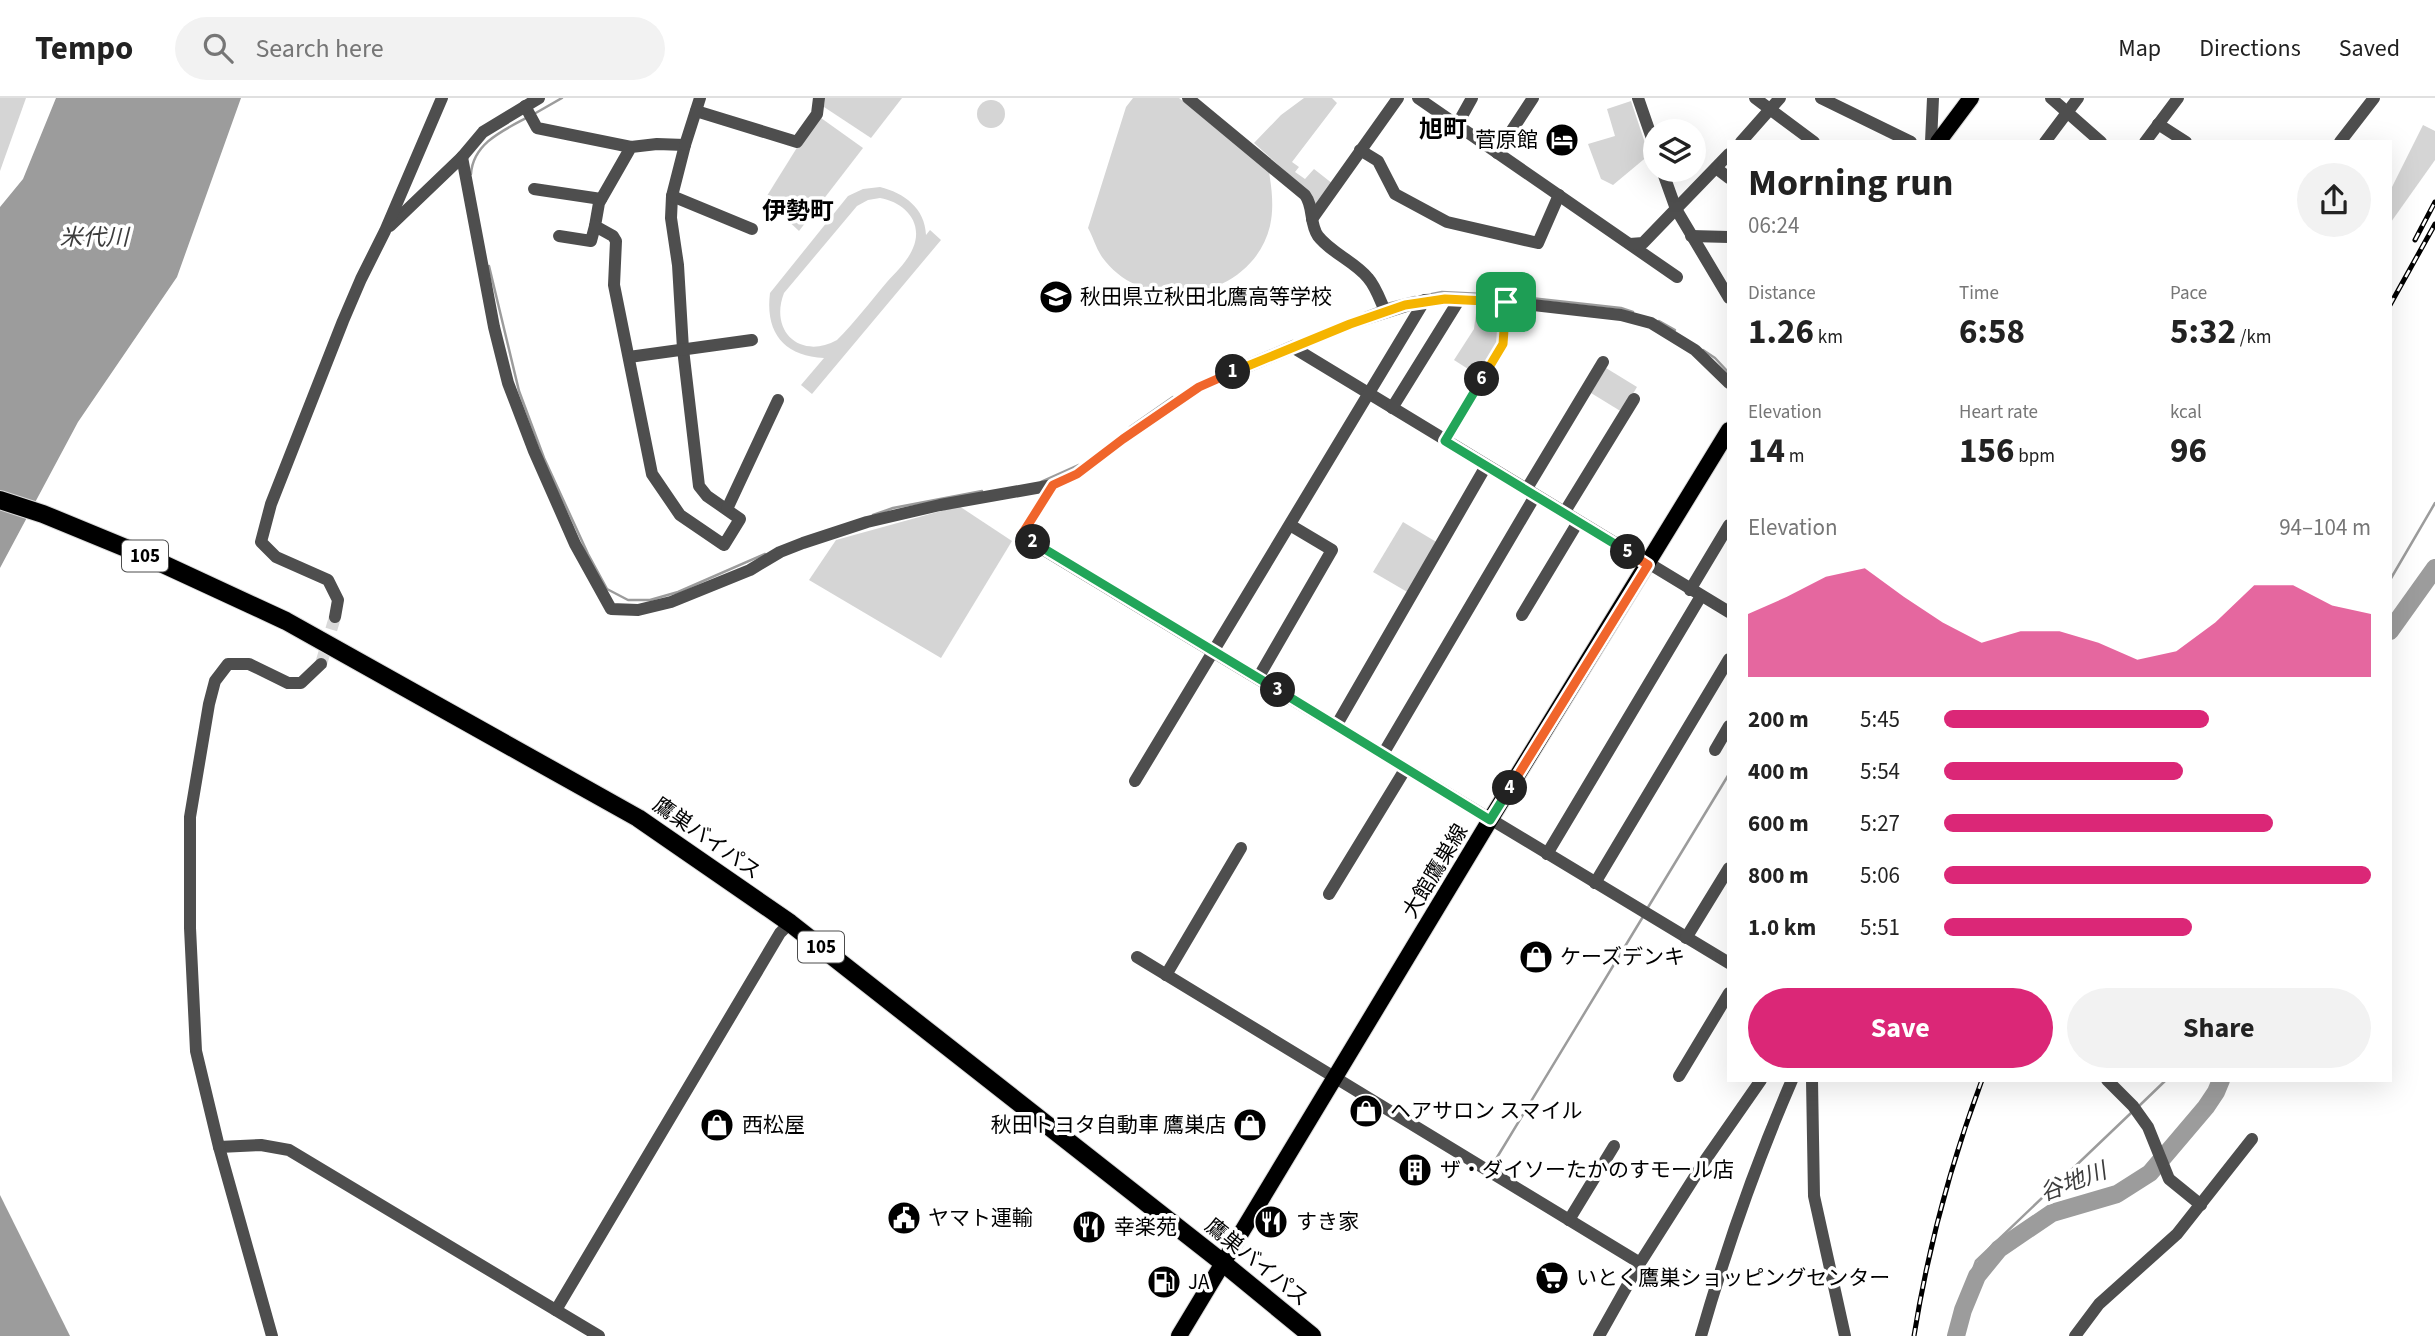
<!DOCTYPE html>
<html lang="en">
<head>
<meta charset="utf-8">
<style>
	:root { --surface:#fff; --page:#f2f2f2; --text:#222; --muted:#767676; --line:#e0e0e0; --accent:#db2777 }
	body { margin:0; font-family:"Source Sans 3","Noto Sans JP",sans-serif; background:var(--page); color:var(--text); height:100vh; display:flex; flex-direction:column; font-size:26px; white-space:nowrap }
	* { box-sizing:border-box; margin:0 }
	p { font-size:23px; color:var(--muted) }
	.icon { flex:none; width:38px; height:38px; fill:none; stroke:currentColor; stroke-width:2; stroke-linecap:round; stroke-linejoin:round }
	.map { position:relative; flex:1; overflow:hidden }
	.panel { position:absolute; left:1727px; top:42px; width:665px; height:942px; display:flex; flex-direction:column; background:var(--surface); border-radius:0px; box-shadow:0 7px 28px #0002 }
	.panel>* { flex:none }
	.fabs { position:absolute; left:1643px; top:21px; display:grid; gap:14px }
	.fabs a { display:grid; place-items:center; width:63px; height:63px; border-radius:50%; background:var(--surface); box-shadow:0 7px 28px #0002; font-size:35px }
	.pin { position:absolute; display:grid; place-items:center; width:60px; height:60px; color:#fff; margin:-30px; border-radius:14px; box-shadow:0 4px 10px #0006 }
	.km { position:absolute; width:35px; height:35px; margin:-18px; border-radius:50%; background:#222; color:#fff; font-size:19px; line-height:35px; text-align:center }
	.round { display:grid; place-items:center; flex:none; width:74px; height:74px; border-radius:37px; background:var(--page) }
	.summary { display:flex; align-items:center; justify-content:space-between; height:119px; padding:0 21px }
	h1 { font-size:38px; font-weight:700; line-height:52px }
	.figures { display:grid; grid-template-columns:repeat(3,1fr); gap:10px; height:119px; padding:7px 21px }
	.figures div { display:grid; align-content:center }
	.figures b { font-size:35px; font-weight:700 }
	.figures small { font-size:19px; font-weight:400 }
	.figures p { font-size:19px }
	.chart { height:196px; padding:14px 21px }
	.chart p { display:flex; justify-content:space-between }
	.chart svg { width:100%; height:126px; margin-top:7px; fill:var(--accent); opacity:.7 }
	.action { display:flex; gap:14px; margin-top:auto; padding:14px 21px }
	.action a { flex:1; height:80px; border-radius:42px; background:var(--accent); color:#fff; font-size:28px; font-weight:700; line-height:80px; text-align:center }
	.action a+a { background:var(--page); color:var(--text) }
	ul { padding:0 21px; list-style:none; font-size:23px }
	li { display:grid; grid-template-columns:112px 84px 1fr; align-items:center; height:52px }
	li i { height:18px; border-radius:9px; background:var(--accent) }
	header { display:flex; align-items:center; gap:42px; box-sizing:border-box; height:98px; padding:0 35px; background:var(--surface); border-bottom:2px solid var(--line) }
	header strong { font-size:33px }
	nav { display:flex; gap:38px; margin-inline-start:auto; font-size:24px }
	.search { width:490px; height:63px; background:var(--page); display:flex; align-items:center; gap:18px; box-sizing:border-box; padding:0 24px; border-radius:38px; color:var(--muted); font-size:26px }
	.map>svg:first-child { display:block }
	.green { fill:#d5d5d5; fill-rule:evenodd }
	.water { fill:#9c9c9c }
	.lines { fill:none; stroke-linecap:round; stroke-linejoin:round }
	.stream { stroke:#9c9c9c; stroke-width:2.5 }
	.river { stroke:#9c9c9c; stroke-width:18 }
	.minor-tunnel { stroke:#d9d9d9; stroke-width:12; stroke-dasharray:12 6; stroke-linecap:butt }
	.major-casing { stroke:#dbdbdb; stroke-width:18 }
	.highway-casing { stroke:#dbdbdb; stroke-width:20 }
	.minor { stroke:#4e4e4e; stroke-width:12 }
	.major { stroke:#000; stroke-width:16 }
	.highway { stroke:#000; stroke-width:18 }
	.rail-casing { stroke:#000; stroke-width:5 }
	.rail { stroke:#fff; stroke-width:2.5; stroke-dasharray:8; stroke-linecap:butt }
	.split-1-casing { stroke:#fff; stroke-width:14 }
	.split-2-casing { stroke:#fff; stroke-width:14 }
	.split-3-casing { stroke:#fff; stroke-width:14 }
	.split-4-casing { stroke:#fff; stroke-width:14 }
	.split-5-casing { stroke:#fff; stroke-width:14 }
	.split-6-casing { stroke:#fff; stroke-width:14 }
	.split-7-casing { stroke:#fff; stroke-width:14 }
	.split-1 { stroke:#f5b400; stroke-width:9 }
	.split-2 { stroke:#f0652b; stroke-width:9 }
	.split-3 { stroke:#22a559; stroke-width:9 }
	.split-4 { stroke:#22a559; stroke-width:9 }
	.split-5 { stroke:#f0652b; stroke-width:9 }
	.split-6 { stroke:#22a559; stroke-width:9 }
	.split-7 { stroke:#f5b400; stroke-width:9 }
	.labels { text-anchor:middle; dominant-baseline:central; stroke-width:7; stroke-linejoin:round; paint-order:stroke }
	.shield { fill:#fff; stroke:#4c4c4c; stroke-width:2 }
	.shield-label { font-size:19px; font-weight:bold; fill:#000 }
	.poi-label { font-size:21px; fill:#000; stroke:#fff; text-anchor:start }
	.street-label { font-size:21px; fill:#000; stroke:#fff }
	.water-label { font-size:23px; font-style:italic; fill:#3d3d3d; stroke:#fff }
	.quarter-label { font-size:24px; font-weight:bold; fill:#000; stroke:#fff }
</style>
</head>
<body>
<header>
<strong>Tempo</strong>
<div class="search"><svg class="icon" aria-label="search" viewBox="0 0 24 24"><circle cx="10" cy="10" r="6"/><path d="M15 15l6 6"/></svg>Search here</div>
<nav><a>Map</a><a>Directions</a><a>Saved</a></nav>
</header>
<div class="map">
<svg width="2435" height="1238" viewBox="0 0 2435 1238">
	<rect width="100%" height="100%" fill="#fff"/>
	<!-- green -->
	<g class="green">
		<path d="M0 0H26L0 73Z"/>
		<path d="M825 0H902L871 40 824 9Z"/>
		<path d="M1133 0H1179L1269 74C1272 92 1274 110 1270 128 1252 202 1146 220 1102 159 1096 150 1093 139 1088 130L1126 9Z"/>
		<path d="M1304 0H1332L1337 5 1292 64 1299 69 1295 74 1305 81 1314 71 1333 86 1314 112 1306 92 1254 45 1281 17Z"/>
		<circle cx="991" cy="16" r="14"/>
		<path d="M1631 3 1649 57 1613 87 1601 81 1588 46 1615 38 1607 11Z"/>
		<path d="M821 20 863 50 799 133 765 101 798 48Z"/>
		<path d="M2423 27 2435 33V62L2391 124V91Z"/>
		<path d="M880 89C904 95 925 110 926 137L930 132 941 142 812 296 801 287 824 260C784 258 765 235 770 195L848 98 863 91ZM880 100C904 104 924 124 913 150 908 163 896 174 887 184 870 204 855 224 837 242 801 262 769 234 784 195L857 108 868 102Z"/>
		<path d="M1477 207H1503L1500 244 1479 278 1454 262 1474 231Z"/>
		<path d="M1606 270 1637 289 1622 314 1591 295Z"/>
		<path d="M959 408 1012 443 941 560 809 482 836 442Z"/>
		<path d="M1403 424 1438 445 1409 495 1373 474Z"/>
	</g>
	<!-- water -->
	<g class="water">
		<path d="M56 0H241L177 179 78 324 0 470V109L23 81Z"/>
		<path d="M0 1097 70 1238H0Z"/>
	</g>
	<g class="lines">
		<!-- stream -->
		<g class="stream">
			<path d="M534 16 562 0"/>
			<path d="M471 76C473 45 504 32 528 19"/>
			<path d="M489 168 519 293 544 360 588 456 607 491 628 502H650L678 494 765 456"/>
			<path d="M1432 196 1442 194 1503 197 1621 210 1633 214"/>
			<path d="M1387 206 1415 199"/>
			<path d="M1365 215 1378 210"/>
			<path d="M1659 223 1675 232"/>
			<path d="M1703 252 1715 260 1729 275"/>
			<path d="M1232 269 1293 243"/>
			<path d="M1130 329 1173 299"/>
			<path d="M1041 384 1079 367"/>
			<path d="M873 417 893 410 982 393"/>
			<path d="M2390 482 2435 405"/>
			<path d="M1647 811 1729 676"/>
			<path d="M2139 1008 2166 982"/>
			<path d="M1493 1066 1644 817"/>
			<path d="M1949 1238 1976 1163 2131 1015"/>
		</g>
		<!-- river -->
		<g class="river">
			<path d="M2390 533 2435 470"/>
			<path d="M1956 1238 1963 1212 1977 1178 1999 1151 2052 1115 2117 1096 2150 1075 2206 1009 2216 994 2221 982"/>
		</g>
		<!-- minor-tunnel -->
		<path class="minor-tunnel" d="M321 566 335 519"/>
		<defs>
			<g id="major">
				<path d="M1938 44 1971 0"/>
				<path d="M1179 1238 1490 722 1729 332"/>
			</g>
			<path id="highway" d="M0 402 43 416 150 460 286 523 638 720 790 825 1223 1165 1312 1238"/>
		</defs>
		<!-- major casing -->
		<use href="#major" class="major-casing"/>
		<!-- highway casing -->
		<use href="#highway" class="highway-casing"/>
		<!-- minor -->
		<g class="minor">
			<path d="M1188 0 1305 97C1314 109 1309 125 1318 138 1331 155 1354 163 1368 180 1376 189 1380 202 1385 213"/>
			<path d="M1418 0 1677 179"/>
			<path d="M1638 0 1656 52"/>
			<path d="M1755 0 1814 44"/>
			<path d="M1821 0 1911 44"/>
			<path d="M2051 0 2101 44"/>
			<path d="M525 8 537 30 631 49 657 46 685 47 672 98 671 120 678 167 683 251 699 388 707 398 740 421 724 447 680 417 652 376 614 187 616 143 613 138 595 128 599 105 631 49"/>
			<path d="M696 13 797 44 817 16 819 0"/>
			<path d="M2158 26 2186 44"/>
			<path d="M1457 27 1472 0"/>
			<path d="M1741 44 1780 0"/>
			<path d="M1931 44 1933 0"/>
			<path d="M2045 44 2078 0"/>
			<path d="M2145 44 2178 0"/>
			<path d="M2340 44 2374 0"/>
			<path d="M685 47 700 0"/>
			<path d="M1360 52 1378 63 1395 96 1447 124 1538 145 1559 97"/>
			<path d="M1497 55 1533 0"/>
			<path d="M462 59 494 229 508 285 534 353 575 446 611 511 638 512 671 504 750 472 780 454 803 445 867 424 940 407 1053 387 1077 376 1123 341 1199 289 1350 226 1425 202 1445 201 1506 204 1621 217 1651 225 1695 252 1729 285"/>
			<path d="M1716 70 1729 80"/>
			<path d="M1662 72 1676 111 1729 200"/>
			<path d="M534 91 601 101"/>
			<path d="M672 98 752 131"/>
			<path d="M1312 121 1398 0"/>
			<path d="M390 128 462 59 483 34 539 0"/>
			<path d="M559 138 591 143 595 128"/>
			<path d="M1691 138 1729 139"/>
			<path d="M1630 146 1643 145 1729 56"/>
			<path d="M1294 250 1729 514"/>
			<path d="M629 259 752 242"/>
			<path d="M1392 310 1459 202"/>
			<path d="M1445 343 1503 246 1506 204"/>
			<path d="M1053 387 1021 438 1729 865"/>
			<path d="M1526 392 1603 264"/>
			<path d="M727 411 778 302"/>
			<path d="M1564 415 1634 301"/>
			<path d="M1690 492 1729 427"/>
			<path d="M1522 517 1578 424"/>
			<path d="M335 519 338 502 328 482 276 459 261 444 271 406 343 223 361 181 385 133 442 0"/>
			<path d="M1258 580 1332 452 1290 427"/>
			<path d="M1336 628 1486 368"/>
			<path d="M1715 652 1729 628"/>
			<path d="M1383 656 1535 398"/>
			<path d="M1135 683 1425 202"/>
			<path d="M1547 756 1701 498"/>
			<path d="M1595 785 1729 561"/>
			<path d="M1329 796 1406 670"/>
			<path d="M1686 840 1729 770"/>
			<path d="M1137 859 1640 1165"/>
			<path d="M1166 877 1241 750"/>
			<path d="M1679 978 1729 895"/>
			<path d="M1812 982 1814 1098 1845 1238"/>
			<path d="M2107 982 2133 1008 2148 1029 2169 1081 2201 1107"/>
			<path d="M219 1049 261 1047 289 1052 599 1238"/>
			<path d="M1569 1122 1614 1048"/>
			<path d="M556 1212 780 835 790 825"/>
			<path d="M272 1238 219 1049 196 953 190 830V719L209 606 215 583 228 566H249L288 585H301L321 566"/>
			<path d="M1599 1238 1640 1165 1706 1061 1761 982"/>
			<path d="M1701 1238C1726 1151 1756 1065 1792 982"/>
			<path d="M2075 1238 2099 1206 2177 1136 2252 1041"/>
		</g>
		<!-- major -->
		<use href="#major" class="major"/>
		<!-- highway -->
		<use href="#highway" class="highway"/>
		<defs>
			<g id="rail">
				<path d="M2415 142 2435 104"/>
				<path d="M2390 207 2435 126"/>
				<path d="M1914 1238C1928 1150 1951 1065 1982 982"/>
			</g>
		</defs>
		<!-- rail casing -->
		<use href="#rail" class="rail-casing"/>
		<!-- rail -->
		<use href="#rail" class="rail"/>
	</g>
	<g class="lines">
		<defs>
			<path id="split-1" d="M1233 274 1350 226 1405 207 1445 201 1506 204"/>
			<path id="split-2" d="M1033 444 1021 438 1053 387 1077 376 1123 341 1199 289 1233 274"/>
			<path id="split-3" d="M1033 444 1278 592"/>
			<path id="split-4" d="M1278 592 1490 722 1510 690"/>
			<path id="split-5" d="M1510 690 1648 467 1628 454"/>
			<path id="split-6" d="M1482 281 1445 343 1628 454"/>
			<path id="split-7" d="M1482 281 1503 246 1506 204"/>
		</defs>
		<!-- split-1 casing -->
		<use href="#split-1" class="split-1-casing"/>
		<!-- split-2 casing -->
		<use href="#split-2" class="split-2-casing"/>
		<!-- split-3 casing -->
		<use href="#split-3" class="split-3-casing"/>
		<!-- split-4 casing -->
		<use href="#split-4" class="split-4-casing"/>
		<!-- split-5 casing -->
		<use href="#split-5" class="split-5-casing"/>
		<!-- split-6 casing -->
		<use href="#split-6" class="split-6-casing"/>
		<!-- split-7 casing -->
		<use href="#split-7" class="split-7-casing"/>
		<!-- split-1 -->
		<use href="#split-1" class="split-1"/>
		<!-- split-2 -->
		<use href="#split-2" class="split-2"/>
		<!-- split-3 -->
		<use href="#split-3" class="split-3"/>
		<!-- split-4 -->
		<use href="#split-4" class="split-4"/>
		<!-- split-5 -->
		<use href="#split-5" class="split-5"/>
		<!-- split-6 -->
		<use href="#split-6" class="split-6"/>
		<!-- split-7 -->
		<use href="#split-7" class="split-7"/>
	</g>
	<!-- icons -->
	<defs>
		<symbol id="hotel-disc" viewBox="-11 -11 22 22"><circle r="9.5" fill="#000" stroke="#fff"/><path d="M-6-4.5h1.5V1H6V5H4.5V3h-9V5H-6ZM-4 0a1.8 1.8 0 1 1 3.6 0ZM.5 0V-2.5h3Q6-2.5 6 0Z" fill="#fff"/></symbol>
		<symbol id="school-disc" viewBox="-11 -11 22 22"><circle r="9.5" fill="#000" stroke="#fff"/><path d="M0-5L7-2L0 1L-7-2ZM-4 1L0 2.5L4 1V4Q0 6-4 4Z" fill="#fff"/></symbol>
		<symbol id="shop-disc" viewBox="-11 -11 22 22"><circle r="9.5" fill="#000" stroke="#fff"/><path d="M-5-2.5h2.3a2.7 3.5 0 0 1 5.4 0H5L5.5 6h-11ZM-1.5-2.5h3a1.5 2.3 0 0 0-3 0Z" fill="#fff"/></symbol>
		<symbol id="building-disc" viewBox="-11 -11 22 22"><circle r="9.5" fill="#000" stroke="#fff"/><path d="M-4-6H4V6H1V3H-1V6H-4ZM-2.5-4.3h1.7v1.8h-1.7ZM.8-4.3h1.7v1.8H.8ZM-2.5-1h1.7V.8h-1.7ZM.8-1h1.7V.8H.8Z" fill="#fff"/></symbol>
		<symbol id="civic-disc" viewBox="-11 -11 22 22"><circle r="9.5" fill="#000" stroke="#fff"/><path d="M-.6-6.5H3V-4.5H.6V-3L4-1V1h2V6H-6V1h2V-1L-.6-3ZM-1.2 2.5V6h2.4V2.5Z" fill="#fff"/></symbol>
		<symbol id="restaurant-disc" viewBox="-11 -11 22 22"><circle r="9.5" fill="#000" stroke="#fff"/><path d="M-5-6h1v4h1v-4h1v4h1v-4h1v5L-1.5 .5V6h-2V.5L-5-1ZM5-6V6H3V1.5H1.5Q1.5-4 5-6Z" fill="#fff"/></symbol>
		<symbol id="supermarket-disc" viewBox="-11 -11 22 22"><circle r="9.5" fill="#000" stroke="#fff"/><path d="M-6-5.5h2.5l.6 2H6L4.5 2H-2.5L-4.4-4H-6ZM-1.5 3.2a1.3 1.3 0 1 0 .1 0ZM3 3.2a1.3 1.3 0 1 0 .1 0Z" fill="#fff"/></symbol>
		<symbol id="fuel-disc" viewBox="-11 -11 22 22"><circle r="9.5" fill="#000" stroke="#fff"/><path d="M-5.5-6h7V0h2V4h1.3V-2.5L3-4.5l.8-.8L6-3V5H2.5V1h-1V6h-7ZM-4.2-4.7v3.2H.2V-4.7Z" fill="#fff"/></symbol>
	</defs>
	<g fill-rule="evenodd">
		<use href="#hotel-disc" x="1543" y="23" width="38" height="38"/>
		<use href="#school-disc" x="1037" y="180" width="38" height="38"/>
		<use href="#shop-disc" x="1517" y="840" width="38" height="38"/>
		<use href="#shop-disc" x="1347" y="994" width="38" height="38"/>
		<use href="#shop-disc" x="698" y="1008" width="38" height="38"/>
		<use href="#shop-disc" x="1231" y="1008" width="38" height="38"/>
		<use href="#building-disc" x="1396" y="1053" width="38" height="38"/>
		<use href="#civic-disc" x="885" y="1101" width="38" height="38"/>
		<use href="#restaurant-disc" x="1252" y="1105" width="38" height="38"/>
		<use href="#restaurant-disc" x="1070" y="1110" width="38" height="38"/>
		<use href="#supermarket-disc" x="1533" y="1161" width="38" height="38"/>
		<use href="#fuel-disc" x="1145" y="1165" width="38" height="38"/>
	</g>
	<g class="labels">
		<!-- shield labels -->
		<g class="shield">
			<rect x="122" y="442.5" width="46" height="31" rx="5"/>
			<rect x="798" y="833.5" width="46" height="31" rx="5"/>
		</g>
		<g class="shield-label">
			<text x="145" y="458">105</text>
			<text x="821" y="849">105</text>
		</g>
		<!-- poi labels -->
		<g class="poi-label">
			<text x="1538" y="42" text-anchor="end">菅原館</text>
			<text x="1080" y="199">秋田県立秋田北鷹高等学校</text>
			<text x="1560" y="859">ケーズデンキ</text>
			<text x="1390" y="1013">ヘアサロン スマイル</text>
			<text x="742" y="1027">西松屋</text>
			<text x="1226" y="1027" text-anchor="end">秋田トヨタ自動車 鷹巣店</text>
			<text x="1440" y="1072">ザ・ダイソーたかのすモール店</text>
			<text x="928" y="1120">ヤマト運輸</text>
			<text x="1296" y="1124">すき家</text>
			<text x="1114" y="1129">幸楽苑</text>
			<text x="1576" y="1180">いとく鷹巣ショッピングセンター</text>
			<text x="1188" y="1184">JA</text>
		</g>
		<!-- street labels -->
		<g class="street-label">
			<text transform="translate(707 740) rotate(35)">鷹巣バイパス</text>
			<text transform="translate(1435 773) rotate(-59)">大館鷹巣線</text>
			<text transform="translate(1257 1164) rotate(39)">鷹巣バイパス</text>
		</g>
		<!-- water labels -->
		<g class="water-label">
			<text x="94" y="139">米代川</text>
			<text transform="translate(2073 1084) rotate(-21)">谷地川</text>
		</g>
		<!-- quarter labels -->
		<g class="quarter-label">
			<text x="1443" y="31">旭町</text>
			<text x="798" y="113">伊勢町</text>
		</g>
	</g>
</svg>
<div class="fabs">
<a><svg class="icon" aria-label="layers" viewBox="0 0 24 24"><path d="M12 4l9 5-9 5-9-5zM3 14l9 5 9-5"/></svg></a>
</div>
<div class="pin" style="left:1506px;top:204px;background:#1e9e55"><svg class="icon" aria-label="arrive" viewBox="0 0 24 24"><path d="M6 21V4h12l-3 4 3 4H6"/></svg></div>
<b class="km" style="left:1233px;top:274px">1</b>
<b class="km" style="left:1033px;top:444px">2</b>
<b class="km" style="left:1278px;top:592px">3</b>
<b class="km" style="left:1510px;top:690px">4</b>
<b class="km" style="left:1628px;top:454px">5</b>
<b class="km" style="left:1482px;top:281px">6</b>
<section class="panel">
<div class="summary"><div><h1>Morning run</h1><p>06:24</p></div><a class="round"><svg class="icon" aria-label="share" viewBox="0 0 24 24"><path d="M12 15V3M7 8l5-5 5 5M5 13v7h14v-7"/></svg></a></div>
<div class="figures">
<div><p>Distance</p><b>1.26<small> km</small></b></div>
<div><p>Time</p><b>6:58</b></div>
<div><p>Pace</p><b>5:32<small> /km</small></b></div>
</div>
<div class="figures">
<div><p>Elevation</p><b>14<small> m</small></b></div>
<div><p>Heart rate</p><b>156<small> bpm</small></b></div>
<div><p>kcal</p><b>96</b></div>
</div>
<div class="chart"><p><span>Elevation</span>94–104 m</p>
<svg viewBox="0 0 160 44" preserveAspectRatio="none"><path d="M0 44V22L10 16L20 9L30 6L40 16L50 25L60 32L70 28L80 28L90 32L100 38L110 35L120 25L130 12L140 12L150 19L160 22V44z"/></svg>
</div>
<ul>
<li><b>200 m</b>5:45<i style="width:62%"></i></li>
<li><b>400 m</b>5:54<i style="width:56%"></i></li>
<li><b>600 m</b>5:27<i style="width:77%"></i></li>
<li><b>800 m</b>5:06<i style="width:100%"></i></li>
<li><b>1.0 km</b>5:51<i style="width:58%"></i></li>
</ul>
<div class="action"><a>Save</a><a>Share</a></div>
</section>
</div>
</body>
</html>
